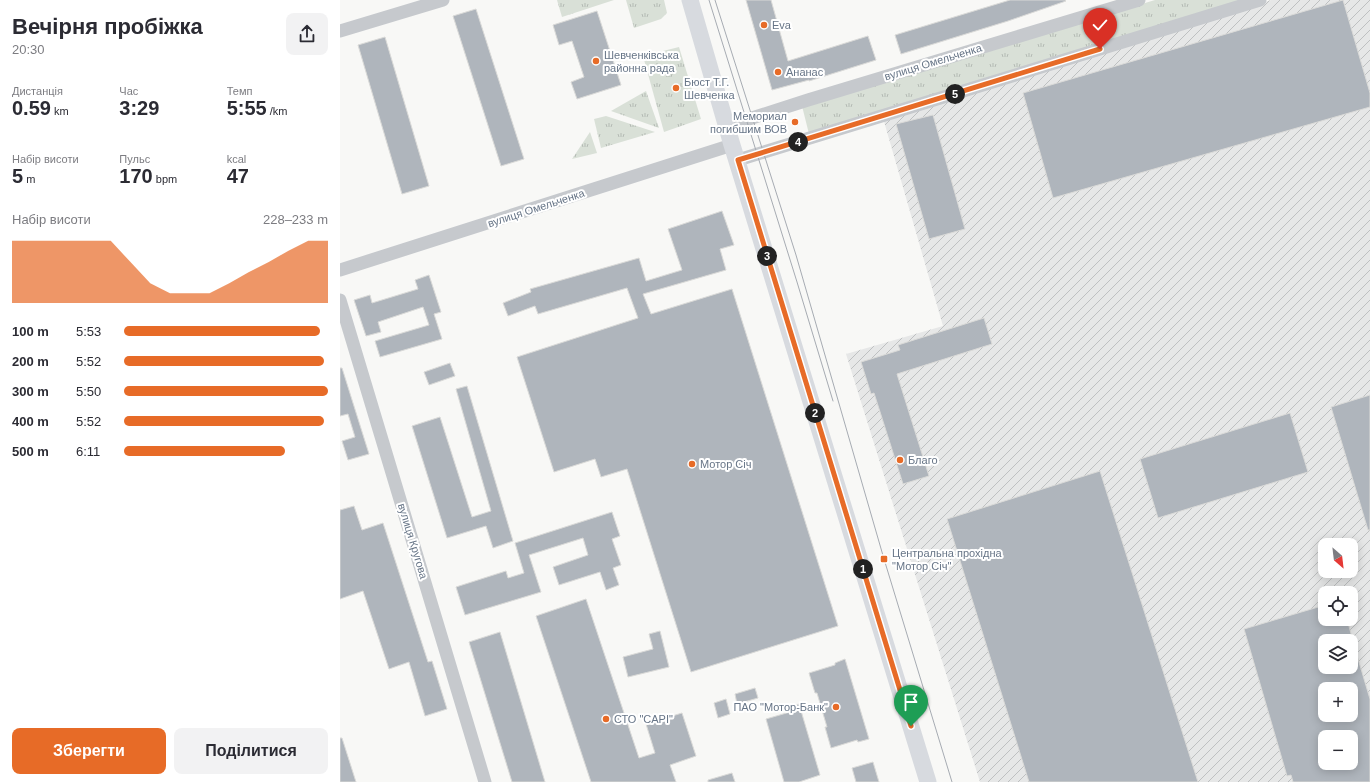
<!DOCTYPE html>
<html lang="uk">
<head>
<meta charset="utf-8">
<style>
	:root { --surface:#fff; --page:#f2f2f3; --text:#2b2b33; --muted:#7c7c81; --accent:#e76b27 }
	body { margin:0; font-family:Arial,sans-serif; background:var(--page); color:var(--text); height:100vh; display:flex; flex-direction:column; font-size:15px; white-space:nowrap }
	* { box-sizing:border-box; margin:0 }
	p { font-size:13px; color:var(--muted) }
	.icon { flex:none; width:22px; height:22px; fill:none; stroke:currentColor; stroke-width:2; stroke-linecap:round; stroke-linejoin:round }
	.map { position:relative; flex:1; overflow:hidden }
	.details { display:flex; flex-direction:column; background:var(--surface); width:340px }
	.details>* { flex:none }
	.needle { width:26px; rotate:152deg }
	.tools { position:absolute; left:978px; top:538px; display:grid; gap:8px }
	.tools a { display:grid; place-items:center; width:40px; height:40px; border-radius:8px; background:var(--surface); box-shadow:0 2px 10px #0003; font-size:20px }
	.pin { position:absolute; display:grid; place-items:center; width:34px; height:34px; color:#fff; margin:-41px -17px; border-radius:50% 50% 50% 0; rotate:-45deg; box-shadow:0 0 4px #0007 }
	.pin .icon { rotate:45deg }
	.km { position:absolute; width:20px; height:20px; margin:-10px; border-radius:50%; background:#222; color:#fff; font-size:11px; line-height:20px; text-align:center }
	.round { display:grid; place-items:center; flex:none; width:42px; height:42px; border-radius:8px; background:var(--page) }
	.headline { display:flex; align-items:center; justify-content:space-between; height:68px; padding:0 12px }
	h1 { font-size:22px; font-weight:800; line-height:30px }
	.stats { display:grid; grid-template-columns:repeat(3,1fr); gap:6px; height:68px; padding:4px 12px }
	.stats div { display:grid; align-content:center }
	.stats b { font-size:20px; font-weight:800 }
	.stats small { font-size:11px; font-weight:400 }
	.stats p { font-size:11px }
	.chart { height:112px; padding:8px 12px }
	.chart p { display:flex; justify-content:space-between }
	.chart svg { width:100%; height:72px; margin-top:4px; fill:var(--accent); opacity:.7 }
	.primary-button { display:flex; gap:8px; margin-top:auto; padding:8px 12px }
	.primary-button a { flex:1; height:46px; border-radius:8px; background:var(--accent); color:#fff; font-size:16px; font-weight:800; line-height:46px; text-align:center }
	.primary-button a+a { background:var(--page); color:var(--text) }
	ul { padding:0 12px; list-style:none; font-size:13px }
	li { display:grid; grid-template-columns:64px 48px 1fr; align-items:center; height:30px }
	li i { height:10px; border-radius:5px; background:var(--accent) }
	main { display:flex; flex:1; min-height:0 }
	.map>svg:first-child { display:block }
	.industrial { fill:url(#industrial-furrows); fill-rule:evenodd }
	.grass { fill:url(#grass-tufts) }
	.building { fill:#afb5bc; stroke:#dadad8; fill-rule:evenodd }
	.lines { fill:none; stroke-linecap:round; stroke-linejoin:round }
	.minor { stroke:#c6c9cd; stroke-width:13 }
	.major { stroke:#d7dadf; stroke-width:17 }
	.tram { stroke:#a6abb2; stroke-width:1 }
	.route-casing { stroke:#fff; stroke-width:8 }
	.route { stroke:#e76b27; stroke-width:5 }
	.poi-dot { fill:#e76b27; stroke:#fff; stroke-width:1.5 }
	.labels { text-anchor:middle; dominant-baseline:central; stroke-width:4; stroke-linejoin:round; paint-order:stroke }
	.poi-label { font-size:11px; fill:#677587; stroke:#fff; text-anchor:start }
	.street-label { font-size:11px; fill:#677587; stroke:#fff }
</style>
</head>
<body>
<main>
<section class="details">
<div class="headline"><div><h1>Вечірня пробіжка</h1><p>20:30</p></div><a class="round"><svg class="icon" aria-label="share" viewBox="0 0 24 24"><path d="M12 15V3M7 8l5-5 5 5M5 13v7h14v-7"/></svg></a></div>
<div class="stats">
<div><p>Дистанція</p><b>0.59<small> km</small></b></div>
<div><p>Час</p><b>3:29</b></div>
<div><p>Темп</p><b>5:55<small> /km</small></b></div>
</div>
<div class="stats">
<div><p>Набір висоти</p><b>5<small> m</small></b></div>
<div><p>Пульс</p><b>170<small> bpm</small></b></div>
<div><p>kcal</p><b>47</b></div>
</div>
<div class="chart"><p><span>Набір висоти</span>228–233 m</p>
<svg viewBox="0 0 160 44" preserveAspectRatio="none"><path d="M0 44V6L10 6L20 6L30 6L40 6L50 6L60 19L70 32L80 38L90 38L100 38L110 32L120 25L130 19L140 12L150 6L160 6V44z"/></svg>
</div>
<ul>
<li><b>100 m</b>5:53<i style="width:96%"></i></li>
<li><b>200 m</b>5:52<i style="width:98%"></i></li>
<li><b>300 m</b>5:50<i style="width:100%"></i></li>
<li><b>400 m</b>5:52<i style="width:98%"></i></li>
<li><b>500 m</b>6:11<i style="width:79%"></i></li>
</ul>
<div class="primary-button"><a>Зберегти</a><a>Поділитися</a></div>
</section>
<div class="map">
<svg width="1030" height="782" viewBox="0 0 1030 782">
	<defs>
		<pattern id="industrial-furrows" width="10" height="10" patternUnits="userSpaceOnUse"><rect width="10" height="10" fill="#e6e7e7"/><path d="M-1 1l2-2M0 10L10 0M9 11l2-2" fill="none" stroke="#bec0c1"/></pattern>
		<pattern id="grass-tufts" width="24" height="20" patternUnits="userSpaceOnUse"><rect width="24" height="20" fill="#d9e0d7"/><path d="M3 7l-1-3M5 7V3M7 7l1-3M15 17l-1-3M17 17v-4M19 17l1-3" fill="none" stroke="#b4bab4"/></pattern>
	</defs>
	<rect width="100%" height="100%" fill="#f8f8f6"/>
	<!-- industrial -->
	<path class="industrial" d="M931 0H1030V782H640L506 354 603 326 543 118ZM985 545H1011V571H985ZM985 593H1011V619H985ZM985 641H1011V667H985ZM985 689H1011V715H985ZM985 737H1011V763H985Z"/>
	<!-- grass -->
	<g class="grass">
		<path d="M217 0H274L222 17Z"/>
		<path d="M286 0H324L327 13 321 19 294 28Z"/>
		<path d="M815 0H904L469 134 462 106Z"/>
		<path d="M339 47 361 119 324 132 303 56Z"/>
		<path d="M306 91 319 128 271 111Z"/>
		<path d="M266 116 315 132 261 148 254 119Z"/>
		<path d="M250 132 257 153 232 159Z"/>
	</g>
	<!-- building -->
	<g class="building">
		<path d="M406 0H431L448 61 528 36 536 60 469 81V80L432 90Z"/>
		<path d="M670 0H725L726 1 668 21 561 54 555 35Z"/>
		<path d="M1003 0 1030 93V107L713 198 683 93Z"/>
		<path d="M136 9 184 159 161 166 113 16Z"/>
		<path d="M257 11 281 85 237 99 231 82 244 77 232 41 219 45 213 25Z"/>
		<path d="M45 37 89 186 62 194 18 45Z"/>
		<path d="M593 115 625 229 589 239 556 124Z"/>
		<path d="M382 211 394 245 380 249 386 270 303 294 311 314 392 289 498 626 351 672 287 469 261 477 255 459 214 472 177 357 298 318 287 288 198 314 195 306 168 316 163 303 191 292 190 289 299 258 306 281 342 270 328 229Z"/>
		<path d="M89 275 101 312 94 314 102 339 40 357 35 341 89 325 83 307 38 322 41 332 26 336 14 300 30 295 32 303 78 289 75 280Z"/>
		<path d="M644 318 652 344 557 374 589 476 563 484 534 393 531 394 521 362 560 350 558 345Z"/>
		<path d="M110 363 115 376 89 385 84 372Z"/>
		<path d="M0 368H2L29 454 8 460 2 441 15 437 8 414 0 416Z"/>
		<path d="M127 386 173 541 153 548 146 526 107 538 72 426 100 417 132 517 151 511 116 389Z"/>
		<path d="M1030 395V530H1028L991 407Z"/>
		<path d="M950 413 968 472 818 518 800 459Z"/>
		<path d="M760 471 858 782H689L607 519Z"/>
		<path d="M14 506 22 530 43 523 88 662 92 661 107 709 85 716 69 662 49 669 23 591 0 599V510Z"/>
		<path d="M272 512 280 536 272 539 281 565 273 568 279 585 266 590 260 572 219 585 213 567 248 555 243 538 189 555 201 592 125 615 116 587 166 571 168 578 184 573 175 543Z"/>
		<path d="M246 599 299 758 315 753 306 724 342 713 356 756 330 765 336 782H251L196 616Z"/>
		<path d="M985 605V619H1007L1013 641H985V667H1011V642H1013L1030 699V782H953L951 775 947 776 904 629ZM985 689H1011V715H985ZM985 737H1011V763H985Z"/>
		<path d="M320 631 329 667 288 677 283 657 313 649 309 634Z"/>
		<path d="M160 632 205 782H172L129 642Z"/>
		<path d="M505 659 529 739 518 742 517 740 491 748 485 727H487L477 693H475L469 673 495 665V663Z"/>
		<path d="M415 688 418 698 397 704 395 694Z"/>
		<path d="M386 699 390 714 378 718 374 703Z"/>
		<path d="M459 704 480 775 459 782H444L426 719 450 712 448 707Z"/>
		<path d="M0 738H2L16 782H0Z"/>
		<path d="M533 762 539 782H516L512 768Z"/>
		<path d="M392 773 395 782H368V780Z"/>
	</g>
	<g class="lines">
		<!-- minor -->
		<g class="minor">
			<path d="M0 31 103 0"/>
			<path d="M387 126 468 100 799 0"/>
			<path d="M398 160 920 0"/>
			<path d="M0 270 392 145"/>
			<path d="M0 300 145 782"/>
		</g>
		<!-- major -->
		<path class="major" d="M350 0 392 145 588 782"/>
		<!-- tram -->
		<g class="tram">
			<path d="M369 0 457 282 493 401"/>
			<path d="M375 0 456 255 544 559 612 782"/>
		</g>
	</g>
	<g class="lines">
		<defs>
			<path id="route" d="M571 726 398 160 760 49"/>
		</defs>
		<!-- route casing -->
		<use href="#route" class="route-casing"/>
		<!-- route -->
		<use href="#route" class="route"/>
	</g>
	<!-- markers -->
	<g class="poi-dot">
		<circle cx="424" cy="25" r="4"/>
		<circle cx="256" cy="61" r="4"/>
		<circle cx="438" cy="72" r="4"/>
		<circle cx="336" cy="88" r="4"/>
		<circle cx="455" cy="122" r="4"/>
		<circle cx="560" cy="460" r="4"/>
		<circle cx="352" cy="464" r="4"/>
		<rect x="540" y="555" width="8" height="8" rx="2"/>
		<circle cx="496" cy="707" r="4"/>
		<circle cx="266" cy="719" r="4"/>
	</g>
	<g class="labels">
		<!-- poi labels -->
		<g class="poi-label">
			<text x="432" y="25">Eva</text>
			<text x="264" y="55">Шевченківська<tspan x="264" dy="13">районна рада</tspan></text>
			<text x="446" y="72">Ананас</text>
			<text x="344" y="82">Бюст Т.Г.<tspan x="344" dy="13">Шевченка</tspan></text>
			<text x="447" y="116" text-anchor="end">Мемориал<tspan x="447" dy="13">погибшим ВОВ</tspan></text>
			<text x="568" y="460">Благо</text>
			<text x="360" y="464">Мотор Січ</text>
			<text x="552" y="553">Центральна прохідна<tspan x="552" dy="13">"Мотор Січ"</tspan></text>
			<text x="488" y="707" text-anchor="end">ПАО "Мотор-Банк"</text>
			<text x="274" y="719">СТО "CAPI"</text>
		</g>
		<!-- street labels -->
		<g class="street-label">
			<text transform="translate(593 62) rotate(-17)">вулиця Омельченка</text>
			<text transform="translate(196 208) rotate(-18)">вулиця Омельченка</text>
			<text transform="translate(73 541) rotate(73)">вулиця Кругова</text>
		</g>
	</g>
</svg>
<div class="tools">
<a><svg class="needle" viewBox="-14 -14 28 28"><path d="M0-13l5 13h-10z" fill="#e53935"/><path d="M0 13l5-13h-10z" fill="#7c7c81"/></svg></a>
<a><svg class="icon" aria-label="locate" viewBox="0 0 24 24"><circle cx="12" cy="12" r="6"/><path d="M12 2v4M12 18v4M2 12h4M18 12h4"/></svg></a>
<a><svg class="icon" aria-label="layers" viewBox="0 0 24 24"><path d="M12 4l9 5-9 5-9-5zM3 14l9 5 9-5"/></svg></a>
<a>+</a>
<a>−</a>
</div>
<div class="pin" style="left:571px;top:726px;background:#1e9e55"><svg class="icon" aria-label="arrive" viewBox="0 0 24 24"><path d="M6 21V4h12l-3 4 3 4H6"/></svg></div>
<div class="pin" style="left:760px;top:49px;background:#d93025"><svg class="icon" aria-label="check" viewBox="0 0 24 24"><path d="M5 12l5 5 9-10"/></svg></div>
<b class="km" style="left:523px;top:569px">1</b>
<b class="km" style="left:475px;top:413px">2</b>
<b class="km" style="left:427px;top:256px">3</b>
<b class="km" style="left:458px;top:142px">4</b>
<b class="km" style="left:615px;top:94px">5</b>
</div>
</main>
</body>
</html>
